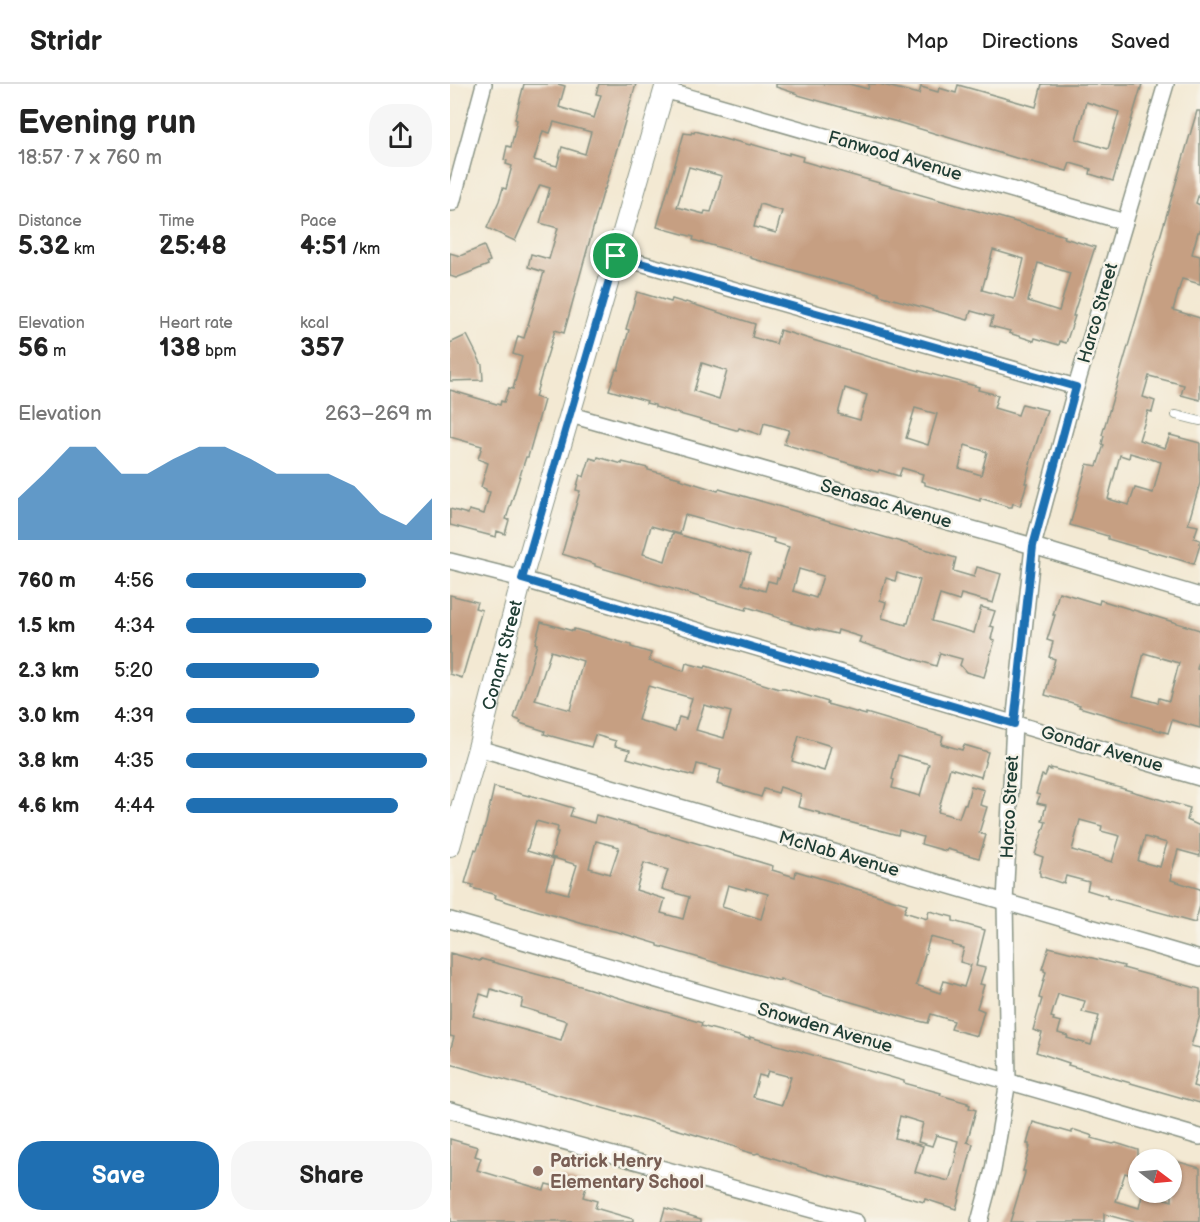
<!DOCTYPE html>
<html lang="en">
<head>
<meta charset="utf-8">
<style>
	:root { --surface:#fff; --page:#f6f6f6; --text:#222; --muted:#767676; --line:#e0e0e0; --accent:#1f6fb2 }
	body { margin:0; font-family:"Balsamiq Sans",sans-serif; background:var(--page); color:var(--text); height:100vh; display:flex; flex-direction:column; font-size:22px; white-space:nowrap }
	* { box-sizing:border-box; margin:0 }
	p { font-size:20px; color:var(--muted) }
	.icon { flex:none; width:33px; height:33px; fill:none; stroke:currentColor; stroke-width:2; stroke-linecap:round; stroke-linejoin:round }
	.map { position:relative; flex:1; overflow:hidden }
	.panel { display:flex; flex-direction:column; background:var(--surface); width:450px }
	.panel>* { flex:none }
	.needle { width:39px; rotate:106deg }
	.controls { position:absolute; left:678px; top:1065px; display:grid; gap:12px }
	.controls a { display:grid; place-items:center; width:54px; height:54px; border-radius:50%; background:var(--surface); box-shadow:0 2px 4px #0004; font-size:30px }
	.pin { position:absolute; display:grid; place-items:center; width:51px; height:51px; color:#fff; margin:-26px; border:3px solid #fff; border-radius:50%; box-shadow:0 2px 6px #0007 }
	.round { display:grid; place-items:center; flex:none; width:63px; height:63px; border-radius:24px; background:var(--page) }
	.summary { display:flex; align-items:center; justify-content:space-between; height:102px; padding:0 18px }
	h1 { font-size:33px; font-weight:700; line-height:45px }
	.figures { display:grid; grid-template-columns:repeat(3,1fr); gap:9px; height:102px; padding:6px 18px }
	.figures div { display:grid; align-content:center }
	.figures b { font-size:26px; font-weight:700 }
	.figures small { font-size:16px; font-weight:400 }
	.figures p { font-size:16px }
	.chart { height:168px; padding:12px 18px }
	.chart p { display:flex; justify-content:space-between }
	.chart svg { width:100%; height:108px; margin-top:6px; fill:var(--accent); opacity:.7 }
	.cta { display:flex; gap:12px; margin-top:auto; padding:12px 18px }
	.cta a { flex:1; height:69px; border-radius:24px; background:var(--accent); color:#fff; font-size:24px; font-weight:700; line-height:69px; text-align:center }
	.cta a+a { background:var(--page); color:var(--text) }
	ul { padding:0 18px; list-style:none; font-size:20px }
	li { display:grid; grid-template-columns:96px 72px 1fr; align-items:center; height:45px }
	li i { height:15px; border-radius:8px; background:var(--accent) }
	header { display:flex; align-items:center; gap:36px; box-sizing:border-box; height:84px; padding:0 30px; background:var(--surface); border-bottom:2px solid var(--line) }
	header strong { font-size:28px }
	nav { display:flex; gap:33px; margin-inline-start:auto; font-size:21px }
	main { display:flex; flex:1; min-height:0 }
	.map>svg:first-child { display:block }
	.building { fill:#c69f82; fill-rule:evenodd }
	.lines { fill:none; stroke-linecap:round; stroke-linejoin:round }
	.service-casing { stroke:#899384; stroke-width:10 }
	.minor-casing { stroke:#899384; stroke-width:18 }
	.tertiary-casing { stroke:#899384; stroke-width:22 }
	.service { stroke:#fff; stroke-width:8 }
	.minor { stroke:#fff; stroke-width:15 }
	.tertiary { stroke:#fff; stroke-width:20 }
	.route-casing { stroke:#fff; stroke-width:12 }
	.route { stroke:#1f6fb2; stroke-width:8 }
	.education-dot { fill:#8d6e63; stroke:#f7f3e8; stroke-width:2 }
	.labels { text-anchor:middle; dominant-baseline:central; stroke-width:5; stroke-linejoin:round; paint-order:stroke }
	.street-label { font-size:18px; fill:#1f3d34; stroke:#f7f3e8 }
	.education-label { font-size:18px; font-weight:bold; fill:#785e54; stroke:#f7f3e8; text-anchor:start }
</style>
</head>
<body>
<header>
<strong>Stridr</strong>
<nav><a>Map</a><a>Directions</a><a>Saved</a></nav>
</header>
<main>
<section class="panel">
<div class="summary"><div><h1>Evening run</h1><p>18:57 · 7 × 760 m</p></div><a class="round"><svg class="icon" aria-label="share" viewBox="0 0 24 24"><path d="M12 15V3M7 8l5-5 5 5M5 13v7h14v-7"/></svg></a></div>
<div class="figures">
<div><p>Distance</p><b>5.32<small> km</small></b></div>
<div><p>Time</p><b>25:48</b></div>
<div><p>Pace</p><b>4:51<small> /km</small></b></div>
</div>
<div class="figures">
<div><p>Elevation</p><b>56<small> m</small></b></div>
<div><p>Heart rate</p><b>138<small> bpm</small></b></div>
<div><p>kcal</p><b>357</b></div>
</div>
<div class="chart"><p><span>Elevation</span>263–269 m</p>
<svg viewBox="0 0 160 44" preserveAspectRatio="none"><path d="M0 44V27L10 17L20 6L30 6L40 17L50 17L60 11L70 6L80 6L90 11L100 17L110 17L120 17L130 22L140 33L150 38L160 27V44z"/></svg>
</div>
<ul>
<li><b>760 m</b>4:56<i style="width:73%"></i></li>
<li><b>1.5 km</b>4:34<i style="width:100%"></i></li>
<li><b>2.3 km</b>5:20<i style="width:54%"></i></li>
<li><b>3.0 km</b>4:39<i style="width:93%"></i></li>
<li><b>3.8 km</b>4:35<i style="width:98%"></i></li>
<li><b>4.6 km</b>4:44<i style="width:86%"></i></li>
</ul>
<div class="cta"><a>Save</a><a>Share</a></div>
</section>
<div class="map">
<svg width="750" height="1138" viewBox="0 0 750 1138">
	<rect width="100%" height="100%" fill="#f7f3e8"/>
	<filter id="ink" filterUnits="userSpaceOnUse"><feTurbulence type="fractalNoise" baseFrequency=".0167" numOctaves="2"/><feDisplacementMap in="SourceGraphic" scale="12" xChannelSelector="R" yChannelSelector="G"/><feConvolveMatrix kernelMatrix="1 2 1 2 8 2 1 2 1" color-interpolation-filters="sRGB"/></filter>
	<filter id="wash" filterUnits="userSpaceOnUse"><feTurbulence type="fractalNoise" baseFrequency=".008" numOctaves="4" result="noise"/><feDisplacementMap in="SourceGraphic" scale="24" xChannelSelector="R" yChannelSelector="G"/><feGaussianBlur stdDeviation="1.35" result="paint"/><feColorMatrix in="noise" values="0 0 0 0 0 0 0 0 0 0 0 0 0 0 0 0 0 1.4 0 .05"/><feComposite in="paint" operator="in"/></filter>
	<g filter="url(#wash)">
		<rect width="100%" height="100%" fill="#f3e9d3"/>
		<g id="blocks">
			<!-- building -->
			<g class="building">
				<path d="M74 0H108L115 2 109 23 144 34 151 11 146 10 149 0H186L155 105H154L114 249 105 246 92 289 85 313 94 316 78 373H76L56 435 59 436 55 450 47 447 46 453 0 441V425L18 430 19 426 34 430 40 408 36 407V405L31 403 38 379 28 375 32 362 0 353V306L50 321 51 317 54 318 59 304 63 305 72 273 63 270 68 252 74 254 94 188 78 183 81 170 99 175 108 144 90 139 100 104 90 101 65 157 37 144 49 117 53 104 56 105 62 82 56 80 57 77 54 76 57 62 61 63 67 36 65 35ZM104 38 141 48 135 70 112 63 107 82 84 76 93 47 100 49Z"/>
				<path d="M326 0H399L418 5 419 0H429L469 10 471 3 488 8 489 4 506 9 508 1 586 23 592 0H692L663 97 640 90 641 85 620 79 617 87 566 74 444 37 405 27 348 11V10L326 3ZM636 18 669 28 658 65 626 55Z"/>
				<path d="M747 27H750V106L746 119 750 121V148H748L742 170 750 172V200L732 195 723 226 750 234V316L731 311 734 301 699 292 693 313 705 317 702 328 698 327 689 356 715 364 720 351 750 359V399L738 440 748 442 744 454 750 456V461L744 480 658 455V452L620 441 637 380 647 382 654 361 652 360 654 352 652 351ZM680 369 711 378 703 409 685 404 679 421 658 415 670 371 679 374Z"/>
				<path d="M245 47 281 57V56L300 61 301 60 339 71V69L353 73 352 77 615 152 614 154 645 163 625 225 623 232H625L616 259 610 257 609 261 585 254 584 257 559 249 560 247 540 242 543 233 521 227 518 236 429 211V209L389 198V199L300 174V172L243 156 244 153 207 143 234 49 241 50 242 48 244 49ZM239 83 272 92 261 128 255 127 254 130 227 123ZM310 120 332 127 326 149 304 143ZM543 166 574 175 564 215 532 206ZM588 179 620 189 609 227 578 217Z"/>
				<path d="M34 162 40 177 37 178 38 181 6 194 0 192V169L10 172Z"/>
				<path d="M187 208 221 218 222 215 235 219 236 218 305 240 302 253 326 260 330 246 422 274 529 303 528 306 548 311 544 324 568 331 572 320 597 326 581 376 575 399H577L570 422 563 419 562 423H559L530 414V417L475 401V398L471 397 473 390 452 384 449 392 429 386 428 388 334 360 339 346 314 339 311 351 289 344 288 346H286L205 323V321L196 319 197 317 159 306 166 285 168 286 179 246 176 245ZM252 279 277 287 269 315 244 307ZM395 304 417 311 410 336 388 330ZM465 324 487 330 478 361 456 354ZM515 361 537 368 531 391 509 384Z"/>
				<path d="M17 251 32 281 33 296 0 297V259Z"/>
				<path d="M148 373 172 380V378L198 384V386L230 394 229 395 268 407 269 405 506 474 503 487 524 493 527 483 551 490 543 519 511 510 509 517 490 511 482 537 524 549 531 523 545 527 540 542 544 543 541 555 545 556 534 593 516 588 510 581 512 575 490 569 486 582 409 558 411 553 388 546 387 550 366 545V546L341 539 342 538 323 532V531L297 523 296 526 270 519 145 482V480L112 470 130 407 126 406 130 391 134 393 140 374 147 376ZM235 431 324 455 323 458 339 463 329 495 327 494 326 499 318 497 315 507 292 500 300 471 223 449 215 477 193 470 201 442 230 450ZM349 485 373 492 366 514 343 507ZM447 489 470 496 458 539H456V541L432 534 436 518 430 516 436 494 445 497Z"/>
				<path d="M609 508 649 520 650 516 750 546V573L747 585 750 586V644L722 636 718 649 629 623 630 621 595 611 605 575 599 573 603 558 597 556 605 531H603ZM694 569 729 579 719 617 709 614 708 619 683 612Z"/>
				<path d="M0 511 27 518 25 524 32 526 12 594 0 590Z"/>
				<path d="M91 538 123 547 124 545 181 561V563L201 569 199 577 234 587 236 579 255 584 256 582 329 605H335L378 618 377 620 416 631V629L493 652 491 660 512 666 514 661 538 668 531 693 500 684 488 728 509 734 514 720 516 721 521 702 534 706 530 721 537 723 529 749 536 751 529 774 497 765 496 767 471 760 473 753 449 746 448 751 369 730 370 729 348 723 351 710 330 703 328 709 314 705 311 713 267 700 271 686 247 680 244 692 221 686V687L177 674 180 666 165 662 166 657 145 651 141 663 94 650 95 647 70 639 71 637 64 634 79 588 87 560 85 559ZM101 567 133 577 120 626 85 616ZM198 602 242 614 236 635 229 633 225 647 188 636ZM254 621 281 628 274 654 246 646ZM349 652 381 662 374 687 342 677ZM448 671 479 680 470 712 442 704 444 696 442 695Z"/>
				<path d="M601 684 740 724 737 736 750 742V772L728 766 721 791H722L721 796 750 805V822L745 839 720 832V831L657 814V812L637 806 639 798 616 792 614 799 612 798 611 799 590 792V789L589 788 593 773 585 770 596 738 592 737 596 721 587 719 590 711 586 710 592 691 595 692 598 685 601 686ZM630 736 652 742 651 747 670 752 662 778 622 766ZM695 753 717 759 710 783 688 777Z"/>
				<path d="M44 703 79 712V711L123 724 120 732 144 739 146 731 216 751V750L323 782 322 786 345 793 346 787 457 820 454 828 477 835 479 827 503 833V837L535 846 526 882 535 884 530 900 534 901 527 924 534 927 527 952 501 945 504 937 481 930 478 939 460 935 370 909V908L330 895V897L298 888 208 862V860L168 848 137 841 61 819 45 814 46 811 22 804 23 801 15 799 25 765 27 766 36 739ZM86 737 108 743 107 748H108L101 773 127 781 118 810 96 804 104 775 77 767ZM146 757 169 763 160 790 139 784ZM194 779 218 786 212 805 239 813 233 835 211 829 215 815 186 806ZM278 801 296 806V804L318 810 311 835 272 823ZM480 853 503 859 502 861 514 864 510 878 521 881 514 903 494 897 490 909 466 901Z"/>
				<path d="M599 863 674 882 673 884 750 905V931L741 962 750 964V976L743 1002 750 1004V1019L618 981 619 979 586 968 592 949 583 946 592 915 589 914 596 888 594 887V885H592ZM608 910 635 917 632 928 649 932 641 961 617 954 618 952 608 949 611 938 603 936 604 934 601 933Z"/>
				<path d="M0 869 30 877 31 875 130 902 252 939 251 942 300 955V953L454 997V999L491 1009 490 1011 518 1019 517 1020 520 1021 519 1024 526 1026 517 1058 523 1060 506 1125 475 1115 474 1118 363 1087 308 1069 305 1070 291 1066 289 1064 236 1048 0 980V967L4 953 0 952ZM41 905 73 915 71 923 117 937 111 956 23 932 30 910 39 913ZM318 987 341 993 332 1021 303 1013 309 991 316 993ZM450 1032 473 1039 468 1058 482 1062 486 1051 508 1057 505 1068 507 1069 499 1097 465 1088 473 1062 445 1054Z"/>
				<path d="M583 1038 622 1049V1047L625 1046 640 1051 642 1052 641 1054 663 1060 666 1059 688 1066V1093L675 1089 666 1117 689 1124 693 1108 722 1117V1076L750 1084V1138H683L654 1130V1138H560L575 1089V1087H573L580 1063H579V1060H577Z"/>
				<path d="M0 1055 28 1063 25 1072 31 1074 27 1086 94 1106 96 1100 108 1103 111 1093 137 1100 133 1113 147 1117 145 1124 183 1135V1138H0Z"/>
				<path d="M215 1124 251 1135V1138H211Z"/>
			</g>
		</g>
	</g>
	<g filter="url(#ink)">
		<use href="#blocks" fill-opacity="0" stroke="#899384" stroke-width="1.5"/>
		<g class="lines">
			<defs>
				<path id="service" d="M726 331 750 337"/>
				<g id="minor">
					<path d="M214 6 675 138"/>
					<path d="M0 119H2L34 0"/>
					<path d="M166 172 626 303"/>
					<path d="M121 331 583 462 750 512"/>
					<path d="M0 477 72 495 750 694"/>
					<path d="M28 664 750 875"/>
					<path d="M0 836 750 1053"/>
					<path d="M0 1026 406 1138"/>
					<path d="M529 1138 543 1086 558 997 555 818 564 640 583 462 626 303 716 0"/>
				</g>
				<g id="tertiary">
					<path id="s1" d="M0 762 28 664 72 495 216 0"/>
				</g>
			</defs>
			<!-- service casing -->
			<use href="#service" class="service-casing"/>
			<!-- minor casing -->
			<use href="#minor" class="minor-casing"/>
			<!-- tertiary casing -->
			<use href="#tertiary" class="tertiary-casing"/>
			<!-- service -->
			<use href="#service" class="service"/>
			<!-- minor -->
			<use href="#minor" class="minor"/>
			<!-- tertiary -->
			<use href="#tertiary" class="tertiary"/>
		</g>
	</g>
	<g class="lines" filter="url(#ink)">
		<defs>
			<path id="route" d="M166 172 626 303 583 462 564 640 72 495Z"/>
		</defs>
		<!-- route casing -->
		<use href="#route" class="route-casing"/>
		<!-- route -->
		<use href="#route" class="route"/>
	</g>
	<!-- markers -->
	<circle class="education-dot" cx="88" cy="1087" r="6"/>
	<g class="labels">
		<!-- street labels -->
		<g class="street-label">
			<text transform="translate(445 72) rotate(16)">Fanwood Avenue</text>
			<text transform="translate(648 229) rotate(-74)">Harco Street</text>
			<text transform="translate(436 420) rotate(16)">Senasac Avenue</text>
			<text stroke="none"><textPath href="#s1" startOffset="198">Conant Street</textPath></text>
			<text transform="translate(652 665) rotate(16)">Gondar Avenue</text>
			<text transform="translate(560 723) rotate(-87)">Harco Street</text>
			<text transform="translate(389 770) rotate(16)">McNab Avenue</text>
			<text transform="translate(375 944) rotate(16)">Snowden Avenue</text>
		</g>
		<!-- education labels -->
		<g class="education-label">
			<text x="100" y="1077">Patrick Henry<tspan x="100" dy="21">Elementary School</tspan></text>
		</g>
	</g>
</svg>
<div class="controls">
<a><svg class="needle" viewBox="-14 -14 28 28"><path d="M0-13l5 13h-10z" fill="#e53935"/><path d="M0 13l5-13h-10z" fill="#767676"/></svg></a>
</div>
<div class="pin" style="left:166px;top:172px;background:#1e9e55"><svg class="icon" aria-label="arrive" viewBox="0 0 24 24"><path d="M6 21V4h12l-3 4 3 4H6"/></svg></div>
</div>
</main>
</body>
</html>
